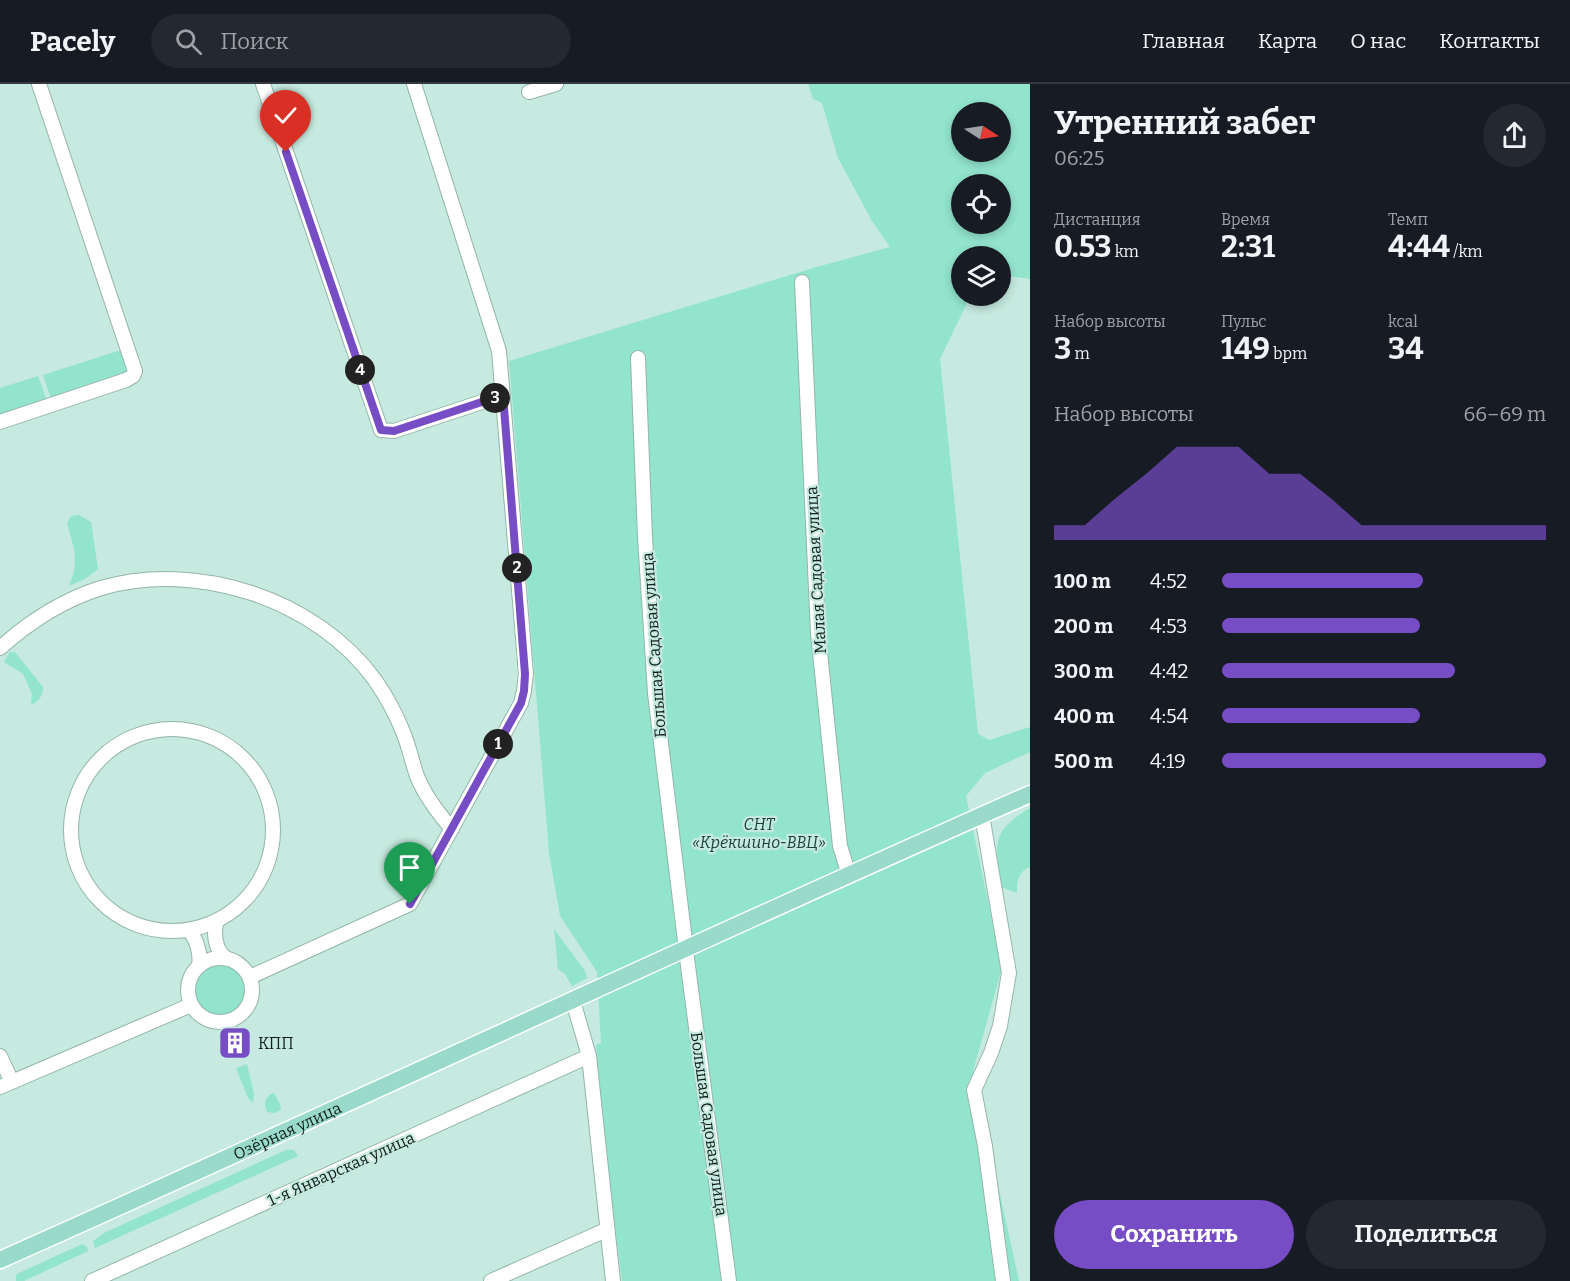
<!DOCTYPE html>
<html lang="ru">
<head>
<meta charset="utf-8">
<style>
	:root { --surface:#171b24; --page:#242831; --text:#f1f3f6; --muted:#9ea1a6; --line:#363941; --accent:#774dc6 }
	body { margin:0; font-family:Bitter,serif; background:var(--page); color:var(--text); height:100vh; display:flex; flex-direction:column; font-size:22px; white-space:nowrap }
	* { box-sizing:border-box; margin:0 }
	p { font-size:20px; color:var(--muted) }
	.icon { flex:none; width:33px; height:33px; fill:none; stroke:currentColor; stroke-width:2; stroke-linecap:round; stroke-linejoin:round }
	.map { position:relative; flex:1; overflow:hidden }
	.drawer { display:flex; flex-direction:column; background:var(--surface); width:540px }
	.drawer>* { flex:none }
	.needle { width:39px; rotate:102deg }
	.fabs { position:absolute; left:951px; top:18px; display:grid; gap:12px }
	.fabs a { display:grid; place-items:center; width:60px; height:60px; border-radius:50%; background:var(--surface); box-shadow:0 3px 9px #0003; font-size:30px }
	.pin { position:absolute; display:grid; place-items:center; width:51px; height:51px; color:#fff; margin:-62px -26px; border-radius:50% 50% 50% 0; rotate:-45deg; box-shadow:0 0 6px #0007 }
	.pin .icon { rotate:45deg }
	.km { position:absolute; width:30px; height:30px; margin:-15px; border-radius:50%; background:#222; color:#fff; font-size:16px; line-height:30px; text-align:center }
	.round { display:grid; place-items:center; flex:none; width:63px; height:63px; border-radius:32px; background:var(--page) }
	.head { display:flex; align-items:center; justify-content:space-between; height:102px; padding:0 24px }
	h1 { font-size:33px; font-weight:700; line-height:45px }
	.metrics { display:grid; grid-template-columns:repeat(3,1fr); gap:9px; height:102px; padding:6px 24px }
	.metrics div { display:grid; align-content:center }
	.metrics b { font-size:30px; font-weight:700 }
	.metrics small { font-size:16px; font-weight:400 }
	.metrics p { font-size:16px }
	.chart { height:168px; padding:12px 24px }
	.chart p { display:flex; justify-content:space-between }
	.chart svg { width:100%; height:108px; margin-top:6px; fill:var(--accent); opacity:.7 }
	.button { display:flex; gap:12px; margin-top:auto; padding:12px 24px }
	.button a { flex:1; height:69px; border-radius:36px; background:var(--accent); color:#fff; font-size:24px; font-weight:700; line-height:69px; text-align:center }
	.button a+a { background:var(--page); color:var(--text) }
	ul { padding:0 24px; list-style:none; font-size:20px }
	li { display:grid; grid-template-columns:96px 72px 1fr; align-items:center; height:45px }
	li i { height:15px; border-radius:8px; background:var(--accent) }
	header { display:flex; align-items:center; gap:36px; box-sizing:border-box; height:84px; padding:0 30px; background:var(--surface); border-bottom:2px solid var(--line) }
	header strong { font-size:28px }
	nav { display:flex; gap:33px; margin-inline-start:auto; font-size:21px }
	.search { width:420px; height:54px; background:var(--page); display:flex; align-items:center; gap:15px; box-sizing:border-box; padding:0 21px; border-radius:33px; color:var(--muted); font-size:22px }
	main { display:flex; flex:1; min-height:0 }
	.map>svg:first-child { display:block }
	.green { fill:#92e4cd; fill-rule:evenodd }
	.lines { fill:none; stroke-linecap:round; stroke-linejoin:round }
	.minor-casing { stroke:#92b5aa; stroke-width:16 }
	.major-casing { stroke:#fff; stroke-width:19 }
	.minor { stroke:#fff; stroke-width:14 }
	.major { stroke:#9adaca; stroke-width:16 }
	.route-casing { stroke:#fff; stroke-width:12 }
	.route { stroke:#774dc6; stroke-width:8 }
	.labels { text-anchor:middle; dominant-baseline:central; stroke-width:4.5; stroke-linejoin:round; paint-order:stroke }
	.street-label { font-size:16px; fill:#101d1a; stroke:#c6eadf }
	.park-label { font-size:16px; font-style:italic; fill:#1a4238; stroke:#c6eadf }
	.poi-label { font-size:16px; fill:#101d1a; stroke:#c6eadf; text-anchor:start }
</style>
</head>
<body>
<header>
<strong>Pacely</strong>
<div class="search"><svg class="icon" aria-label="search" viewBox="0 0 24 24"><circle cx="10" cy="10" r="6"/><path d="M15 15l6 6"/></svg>Поиск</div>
<nav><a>Главная</a><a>Карта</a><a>О нас</a><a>Контакты</a></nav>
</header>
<main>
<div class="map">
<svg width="1030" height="1197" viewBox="0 0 1030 1197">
	<rect width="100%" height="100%" fill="#c6eadf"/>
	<!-- green -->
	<g class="green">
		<path d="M808 0H1030V195L1001 191 1000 172H962V212H969V215L940 275 978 650 989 656 1030 643V668L985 689 966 712 1002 884 973 987 1019 1197H622L602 1041 596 961 601 959 597 888 560 832 549 769 509 277 813 184 890 163 872 137 838 74 822 19 813 15ZM962 28H1000V68H962ZM962 100H1000V140H962Z"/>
		<path d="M121 266 129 289 51 315 43 291Z"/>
		<path d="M38 292 47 317 0 332V304Z"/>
		<path d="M79 431 91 438 98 485 85 495 69 502C80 476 74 465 67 439L71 432Z"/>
		<path d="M10 568H15L43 603C43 612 39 617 31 621L32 610 23 590 4 578Z"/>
		<path d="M1030 724V783C1018 788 1017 796 1017 809L1001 803C996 761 989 748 1030 724Z"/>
		<path d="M554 845 585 887 587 894 572 902 565 890 558 885Z"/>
		<circle cx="221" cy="907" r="26"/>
		<path d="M247 980 254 1010 253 1019 248 1014 236 984Z"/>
		<path d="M274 1009 280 1020 281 1026 274 1029 267 1028C263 1019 265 1012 274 1009Z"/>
		<path d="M286 1066H294L298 1072 95 1164 93 1157 104 1149Z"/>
		<path d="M82 1160 87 1163 88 1167 24 1197H16V1191L19 1189Z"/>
	</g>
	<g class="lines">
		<defs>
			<g id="minor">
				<path d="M263 0 381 346 394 347 503 311"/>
				<path d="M529 8 556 0"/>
				<path d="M802 198 818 549 840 762 849 791"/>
				<path d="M638 274 645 453 655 609 688 882 729 1197"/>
				<path d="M0 338 126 296 133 292 135 287 39 0"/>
				<path d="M0 564C30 537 63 516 101 504 197 476 316 515 375 596 386 612 396 630 403 648 409 662 412 678 417 692 425 712 438 729 452 745"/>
				<circle cx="172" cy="746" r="101"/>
				<path d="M982 731 1009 889 1000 942 991 969 974 1006 985 1062 1003 1197"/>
				<path d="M217 837C213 848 215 867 226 874"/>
				<path d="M188 846C197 854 201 871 199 882"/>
				<circle cx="220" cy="906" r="32"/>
				<path d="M250 893 410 820 521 619 524 607 526 590 499 267 414 0"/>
				<path d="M573 917 589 972 613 1197"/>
				<path d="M0 972 12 998"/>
				<path d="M0 1003 191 921"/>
				<path d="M92 1197 589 972"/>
				<path d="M491 1197 606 1146"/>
			</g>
			<g id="major">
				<path id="s1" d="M0 1176C344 1023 685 862 1030 710"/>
			</g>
		</defs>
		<!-- minor casing -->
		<use href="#minor" class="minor-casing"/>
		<!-- major casing -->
		<use href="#major" class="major-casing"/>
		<!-- minor -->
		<use href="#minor" class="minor"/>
		<!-- major -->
		<use href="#major" class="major"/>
	</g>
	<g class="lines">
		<defs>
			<path id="route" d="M286 68 381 346 394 347 503 311 525 590 524 607 521 619 410 820"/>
		</defs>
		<!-- route casing -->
		<use href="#route" class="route-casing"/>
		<!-- route -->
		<use href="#route" class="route"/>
	</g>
	<!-- icons -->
	<defs>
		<symbol id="building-square" viewBox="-11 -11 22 22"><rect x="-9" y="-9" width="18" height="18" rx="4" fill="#774dc6" stroke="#c6eadf"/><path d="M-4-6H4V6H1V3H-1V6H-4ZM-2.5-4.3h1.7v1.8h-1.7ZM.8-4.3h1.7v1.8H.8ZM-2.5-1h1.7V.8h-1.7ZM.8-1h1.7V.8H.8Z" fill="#fff"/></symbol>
	</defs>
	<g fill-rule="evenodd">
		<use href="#building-square" x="216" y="940" width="38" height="38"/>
	</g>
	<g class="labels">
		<!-- street labels -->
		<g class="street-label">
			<text transform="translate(816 486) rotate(-93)">Малая Садовая улица</text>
			<text transform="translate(654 561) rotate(-94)">Большая Садовая улица</text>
			<text transform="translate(709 1040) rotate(82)">Большая Садовая улица</text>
			<text stroke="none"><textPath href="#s1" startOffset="315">Озёрная улица</textPath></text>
			<text transform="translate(341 1085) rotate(-24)">1-я Январская улица</text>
		</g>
		<!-- park labels -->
		<g class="park-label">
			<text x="759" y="740">СНТ<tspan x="759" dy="18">«Крёкшино-ВВЦ»</tspan></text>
		</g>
		<!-- poi labels -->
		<g class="poi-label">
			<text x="258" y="959">КПП</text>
		</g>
	</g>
</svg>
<div class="fabs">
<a><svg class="needle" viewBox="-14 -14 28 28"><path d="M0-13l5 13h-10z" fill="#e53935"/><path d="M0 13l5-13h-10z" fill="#9ea1a6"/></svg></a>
<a><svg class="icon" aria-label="locate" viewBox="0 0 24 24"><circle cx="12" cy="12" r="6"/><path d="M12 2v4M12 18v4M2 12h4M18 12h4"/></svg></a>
<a><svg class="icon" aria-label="layers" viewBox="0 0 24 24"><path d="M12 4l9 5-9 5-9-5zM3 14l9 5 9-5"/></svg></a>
</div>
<div class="pin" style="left:410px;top:820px;background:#1e9e55"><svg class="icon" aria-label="arrive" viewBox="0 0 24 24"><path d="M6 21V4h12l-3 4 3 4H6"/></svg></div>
<div class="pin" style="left:286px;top:68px;background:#d93025"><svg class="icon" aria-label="check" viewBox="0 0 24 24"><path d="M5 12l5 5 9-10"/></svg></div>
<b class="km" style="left:498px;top:660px">1</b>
<b class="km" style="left:517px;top:484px">2</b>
<b class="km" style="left:495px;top:314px">3</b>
<b class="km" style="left:360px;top:286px">4</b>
</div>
<section class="drawer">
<div class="head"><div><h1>Утренний забег</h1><p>06:25</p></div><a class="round"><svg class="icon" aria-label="share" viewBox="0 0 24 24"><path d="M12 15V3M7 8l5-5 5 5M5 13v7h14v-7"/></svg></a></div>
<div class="metrics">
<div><p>Дистанция</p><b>0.53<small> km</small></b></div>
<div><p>Время</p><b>2:31</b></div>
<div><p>Темп</p><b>4:44<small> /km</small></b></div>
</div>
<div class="metrics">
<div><p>Набор высоты</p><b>3<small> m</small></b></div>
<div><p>Пульс</p><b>149<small> bpm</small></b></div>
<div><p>kcal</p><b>34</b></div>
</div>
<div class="chart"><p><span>Набор высоты</span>66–69 m</p>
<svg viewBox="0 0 160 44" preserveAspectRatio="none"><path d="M0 44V38L10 38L20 27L30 17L40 6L50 6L60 6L70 17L80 17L90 27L100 38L110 38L120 38L130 38L140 38L150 38L160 38V44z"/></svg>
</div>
<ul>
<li><b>100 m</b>4:52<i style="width:62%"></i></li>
<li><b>200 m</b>4:53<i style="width:61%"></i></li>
<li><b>300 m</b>4:42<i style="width:72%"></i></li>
<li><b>400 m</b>4:54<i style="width:61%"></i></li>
<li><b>500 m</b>4:19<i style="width:100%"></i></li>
</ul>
<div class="button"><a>Сохранить</a><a>Поделиться</a></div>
</section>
</main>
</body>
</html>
